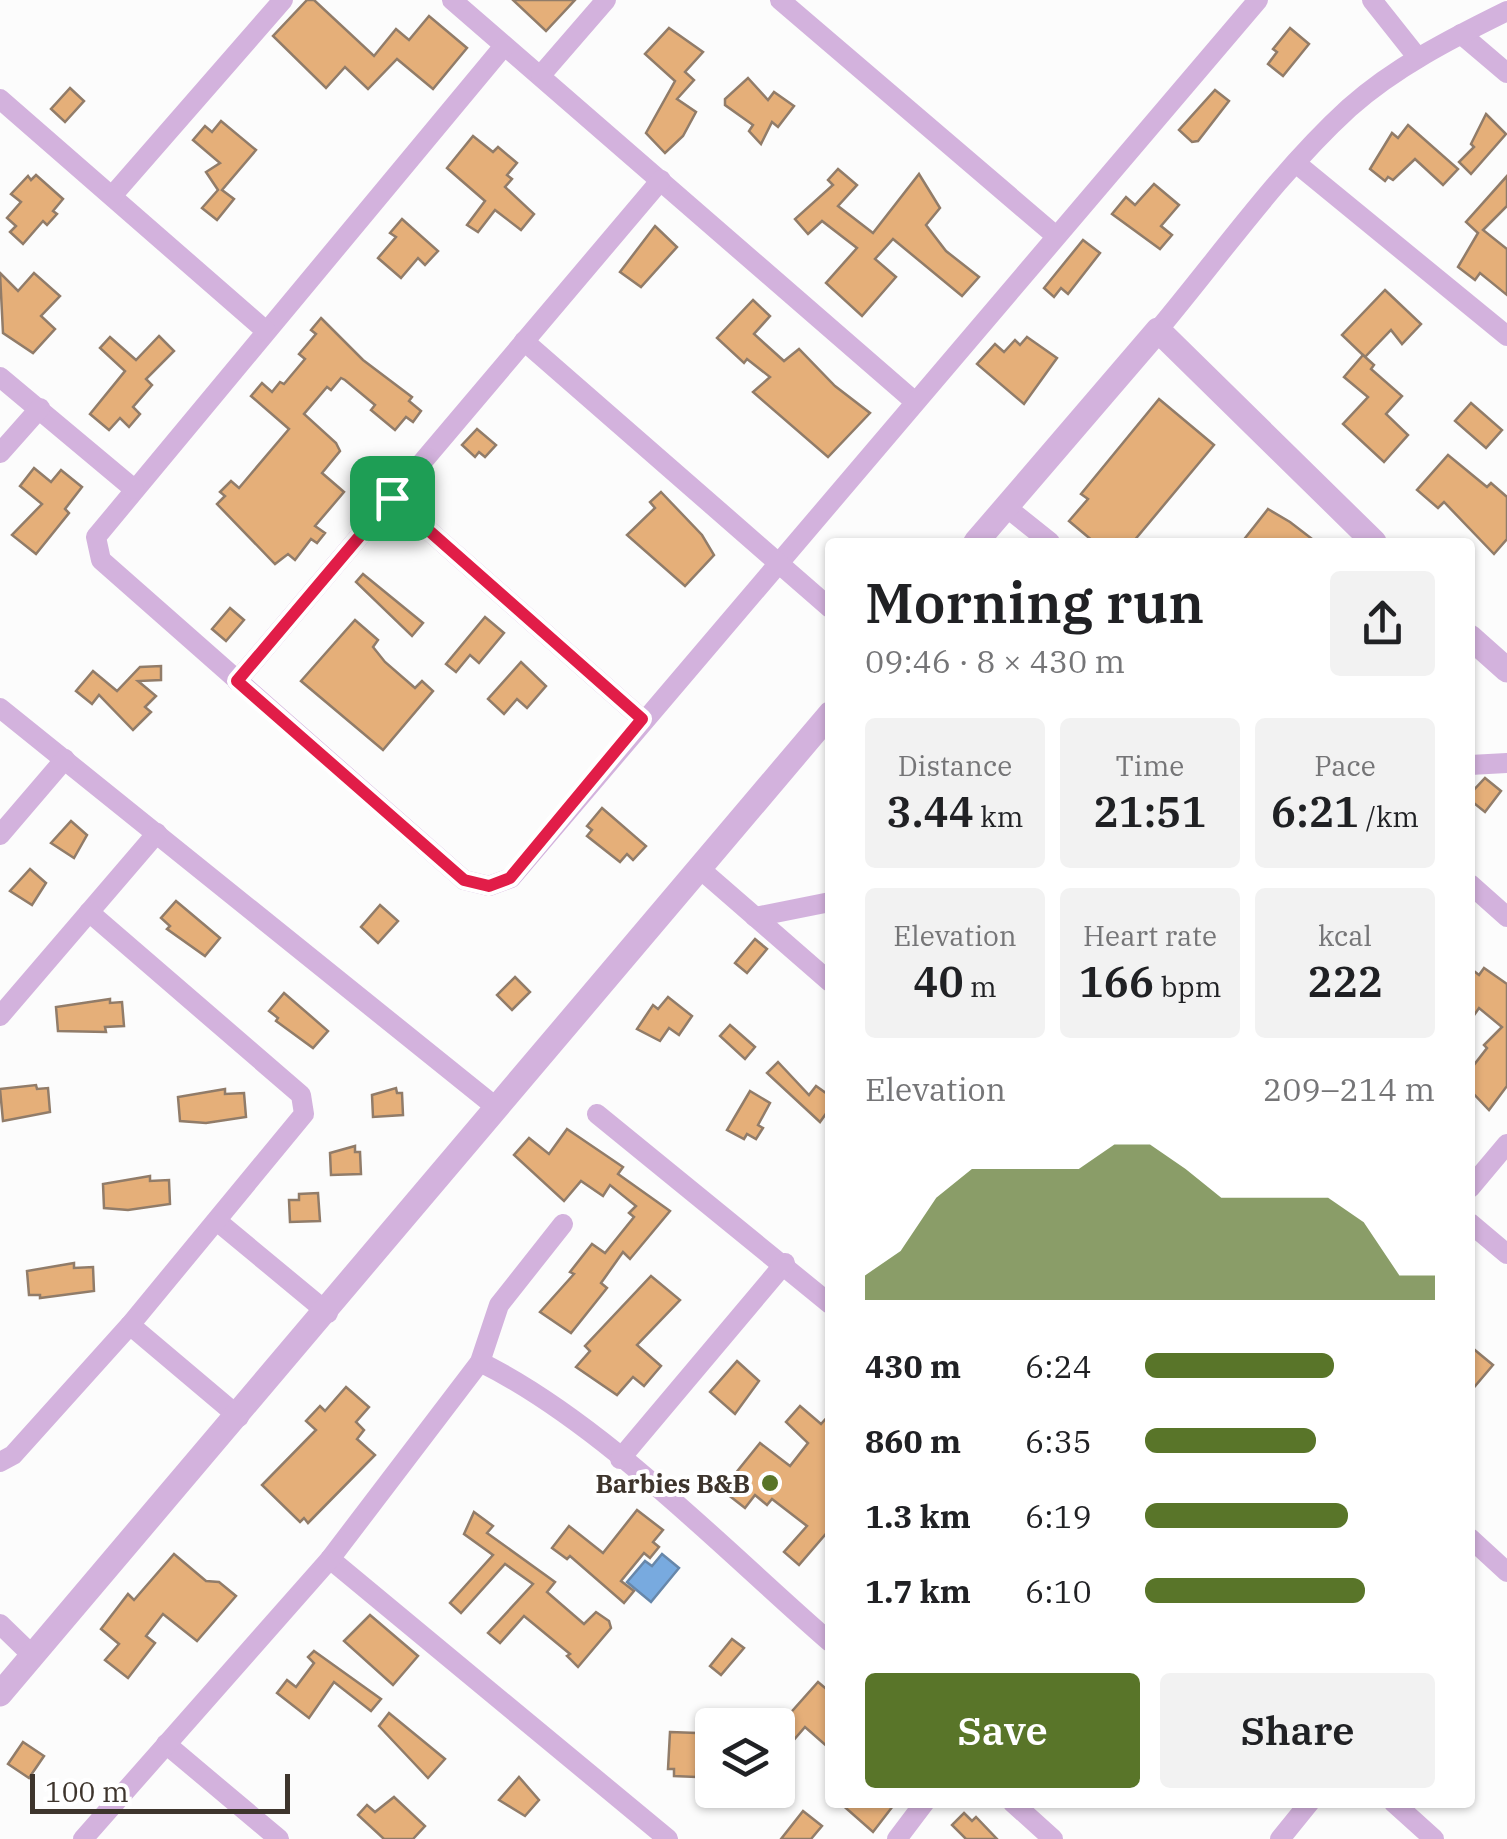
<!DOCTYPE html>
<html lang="en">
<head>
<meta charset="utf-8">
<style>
	:root { --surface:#fff; --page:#f2f2f2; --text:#202124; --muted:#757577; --accent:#597529 }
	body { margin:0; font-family:"IBM Plex Serif",serif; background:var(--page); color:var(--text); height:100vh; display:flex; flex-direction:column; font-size:38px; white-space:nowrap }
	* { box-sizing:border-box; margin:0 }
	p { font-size:32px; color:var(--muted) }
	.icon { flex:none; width:55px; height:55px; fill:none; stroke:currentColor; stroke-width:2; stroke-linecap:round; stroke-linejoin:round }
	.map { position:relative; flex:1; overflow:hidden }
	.details { position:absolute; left:825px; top:538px; width:650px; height:1270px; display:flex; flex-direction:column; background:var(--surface); border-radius:10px; box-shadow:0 2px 8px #0004 }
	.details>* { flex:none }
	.controls { position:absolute; left:695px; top:1708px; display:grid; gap:20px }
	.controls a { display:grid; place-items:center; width:100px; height:100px; border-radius:10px; background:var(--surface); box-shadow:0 2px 8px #0004; font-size:50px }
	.scale { position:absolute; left:30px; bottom:25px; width:260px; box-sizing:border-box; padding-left:10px; border:5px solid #3e352d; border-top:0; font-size:28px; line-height:35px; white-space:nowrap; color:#3e352d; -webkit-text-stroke:8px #fff; paint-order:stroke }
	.pin { position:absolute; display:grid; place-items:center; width:85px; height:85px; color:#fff; margin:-42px; border-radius:20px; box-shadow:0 5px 15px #0006 }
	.round { display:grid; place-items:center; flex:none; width:105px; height:105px; border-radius:10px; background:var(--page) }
	.summary { display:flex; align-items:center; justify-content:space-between; height:170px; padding:0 40px }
	h1 { font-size:55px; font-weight:600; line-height:75px }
	.figures { display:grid; grid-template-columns:repeat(3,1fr); gap:15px; height:170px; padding:10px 40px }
	.figures div { display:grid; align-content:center; border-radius:10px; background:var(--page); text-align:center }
	.figures b { font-size:42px; font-weight:600 }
	.figures small { font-size:28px; font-weight:400 }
	.figures p { font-size:28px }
	.chart { height:280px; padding:20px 40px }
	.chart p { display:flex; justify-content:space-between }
	.chart svg { width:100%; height:180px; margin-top:10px; fill:var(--accent); opacity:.7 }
	.primary-button { display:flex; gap:20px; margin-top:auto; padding:20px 40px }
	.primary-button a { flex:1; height:115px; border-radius:10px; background:var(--accent); color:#fff; font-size:40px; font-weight:600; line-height:115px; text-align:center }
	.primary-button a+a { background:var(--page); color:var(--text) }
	ul { padding:0 40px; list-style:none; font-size:32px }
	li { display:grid; grid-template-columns:160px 120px 1fr; align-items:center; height:75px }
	li i { height:25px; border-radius:12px; background:var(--accent) }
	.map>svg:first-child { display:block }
	.water { fill:#78aadf; stroke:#6787aa; stroke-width:2.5 }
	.building { fill:#e5af79; stroke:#917c69; stroke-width:2.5 }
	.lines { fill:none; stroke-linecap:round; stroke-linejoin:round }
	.minor { stroke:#d3b2dd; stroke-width:20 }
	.tertiary { stroke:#d3b2dd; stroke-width:25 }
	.route-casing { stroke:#fff; stroke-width:20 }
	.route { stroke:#e11d48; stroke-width:12 }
	.poi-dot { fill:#597529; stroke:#fff; stroke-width:4 }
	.labels { text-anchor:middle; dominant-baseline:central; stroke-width:8; stroke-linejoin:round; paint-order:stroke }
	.poi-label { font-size:25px; font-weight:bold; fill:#3e352d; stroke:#fff; text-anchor:end }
</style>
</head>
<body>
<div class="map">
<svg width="1507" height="1839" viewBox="0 0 1507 1839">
	<rect width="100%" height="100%" fill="#fcfcfc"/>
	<!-- water -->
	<path class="water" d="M662 1554 679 1568 651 1602 627 1582 645 1561 652 1566Z"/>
	<!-- building -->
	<g class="building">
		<path d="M307 0H314L374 56 396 29 409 40 429 16 467 48 433 89 397 59 368 89 345 67 326 88 273 36Z"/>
		<path d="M513 0H575L546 31Z"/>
		<path d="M669 28 703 52 685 72 694 80 677 99 696 112 683 136 665 153 646 133 675 81 645 54Z"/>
		<path d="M1290 28 1309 44 1283 76 1268 64 1277 52 1273 49Z"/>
		<path d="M748 78 768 100 774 92 794 106 778 127 772 122 761 144 749 131 753 125 725 105V99Z"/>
		<path d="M70 88 84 101 65 122 51 109Z"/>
		<path d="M1215 90 1229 101 1198 141 1192 142 1179 130Z"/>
		<path d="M1486 114 1506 134 1471 174 1459 162 1474 147 1471 144Z"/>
		<path d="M221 121 256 150 222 190 234 199 217 220 202 208 218 190 206 172 220 163 193 140 205 126 212 132Z"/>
		<path d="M1408 125 1458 169 1443 185 1415 159 1393 180 1388 177 1385 181 1370 169 1392 133 1398 138Z"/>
		<path d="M473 136 493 152 498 147 517 163 507 175 512 179 505 187 534 214 521 230 495 210 478 232 467 225 485 201 447 168Z"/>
		<path d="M838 169 857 185 838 206 873 233 919 174 940 208 926 225 946 251 979 277 962 296 893 239 875 259 896 277 862 316 826 283 857 248 822 221 808 234 795 219 833 185 828 180Z"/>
		<path d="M36 175 63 199 53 211 57 214 47 225 43 221 23 244 10 232 16 226 7 218 21 202 11 194 28 176 31 180Z"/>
		<path d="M1507 176V206L1483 230 1507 249V295L1480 273 1475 280 1458 267 1478 233 1466 222Z"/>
		<path d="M1154 184 1179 205 1161 226 1172 235 1160 249 1112 214 1126 197 1135 205Z"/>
		<path d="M402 219 438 251 425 265 418 258 401 278 378 258 396 237 390 233Z"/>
		<path d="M655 226 677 247 641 287 620 272Z"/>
		<path d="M1083 240 1100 253 1068 294 1061 288 1054 297 1044 288Z"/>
		<path d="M0 273 18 291 34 273 60 296 41 316 55 329 33 353 3 333Z"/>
		<path d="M1385 290 1421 324 1402 344 1391 330 1365 357 1342 335Z"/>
		<path d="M753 300 770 316 754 334 784 361 799 349 835 386 870 413 828 457 753 392 770 377 747 359 744 363 717 338Z"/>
		<path d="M321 318 363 360 412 397 409 401 421 411 413 422 406 417 395 430 371 410 375 405 345 380 341 378 331 390 327 387 304 414 336 443 340 451 322 473 344 492 315 526 325 533 317 543 311 539 295 560 288 554 275 564 217 504 225 496 220 492 231 481 239 488 289 429 251 396 262 383 272 392 280 382 284 384 305 359 299 354 316 334 311 330Z"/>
		<path d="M159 336 174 351 146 379 152 385 133 407 140 414 129 427 120 418 109 430 90 414 125 371 100 348 110 337 136 360Z"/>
		<path d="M1027 337 1057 358 1024 404 977 364 995 344 1004 352 1015 340 1020 345Z"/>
		<path d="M1363 355 1374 365 1371 369 1402 396 1386 414 1408 435 1384 462 1343 424 1368 397 1344 377Z"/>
		<path d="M1159 399 1214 445 1133 542H1094L1069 521 1088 499 1081 494Z"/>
		<path d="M1471 403 1502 430 1486 448 1455 421Z"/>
		<path d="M477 429 496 445 485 457 479 452 475 457 462 445Z"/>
		<path d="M1448 455 1487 487 1491 483 1507 497V539L1494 554 1444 502 1438 508 1417 490Z"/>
		<path d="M34 468 51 482 61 470 82 487 65 509 69 513 36 554 12 535 42 504 20 486Z"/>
		<path d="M661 492 702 535 714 555 685 586 627 535 655 508 650 502Z"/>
		<path d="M1268 509 1290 522 1316 542H1242Z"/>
		<path d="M363 574 423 623 412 636 356 582Z"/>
		<path d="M230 608 244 620 226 641 212 629Z"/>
		<path d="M485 617 504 633 479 663 470 655 456 672 446 664Z"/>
		<path d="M355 620 378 640 373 647 385 662 415 688 422 681 433 691 383 750 301 681Z"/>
		<path d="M521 662 546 686 527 708 517 699 504 714 488 699Z"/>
		<path d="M161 666V680L138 681 156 696 145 707 151 712 133 730 99 695 92 704 76 691 93 671 117 691 140 667Z"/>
		<path d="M1485 778 1501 791 1485 812 1470 800V794Z"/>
		<path d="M602 808 646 846 633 860 627 854 620 862 587 836 592 830 587 826Z"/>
		<path d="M71 821 87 835 74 858 51 843Z"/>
		<path d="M30 869 46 883 32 905 10 891Z"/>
		<path d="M176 901 220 938 205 956 167 929 170 926 161 918Z"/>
		<path d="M380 905 398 921 378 943 361 927Z"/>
		<path d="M755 939 767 949 747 973 735 963Z"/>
		<path d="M1470 968 1479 975 1484 968 1507 984V1086L1489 1110 1470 1090V1070L1487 1048 1484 1045 1502 1027 1479 1008 1470 1021Z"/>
		<path d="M515 977 530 992 512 1010 497 995Z"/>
		<path d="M284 993 328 1031 313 1048 276 1021 278 1018 269 1011Z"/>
		<path d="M668 997 692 1016 679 1035 669 1028 660 1041 637 1029 653 1005 658 1009Z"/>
		<path d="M110 999V1003L122 1002 124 1026 105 1027 106 1032 58 1031 56 1007Z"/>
		<path d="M730 1025 755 1047 745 1059 720 1036Z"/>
		<path d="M778 1062 809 1095 816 1086 830 1096V1108L820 1122 767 1073Z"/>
		<path d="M36 1085 37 1089 48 1088 50 1112 3 1121 0 1089Z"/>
		<path d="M396 1088 397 1093H402L403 1115 373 1117 372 1095Z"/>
		<path d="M225 1089V1094L244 1093 246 1117 206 1123 180 1121 178 1097Z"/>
		<path d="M750 1091 770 1103 758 1125 763 1128 756 1139 747 1134 744 1139 727 1130Z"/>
		<path d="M567 1129 623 1167 618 1174 670 1211 630 1259 623 1252 601 1283 607 1288 571 1333 540 1312 574 1274 570 1272 592 1244 605 1253 634 1217 629 1213 636 1206 610 1185 603 1196 581 1181 564 1201 514 1155 529 1138 549 1154Z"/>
		<path d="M355 1146V1152H360L361 1174 331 1175 330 1153Z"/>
		<path d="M150 1176V1181L169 1180 170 1204 128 1210 104 1208 103 1184Z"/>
		<path d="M318 1193 320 1221 290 1222 289 1200H299V1194Z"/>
		<path d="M74 1263V1268L93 1267 94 1291 40 1298V1295H29L27 1271Z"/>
		<path d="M651 1276 680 1300 637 1345 661 1366 644 1386 633 1377 617 1395 576 1367 590 1351 585 1346Z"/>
		<path d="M1470 1346 1493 1365 1470 1392Z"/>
		<path d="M737 1361 759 1381 735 1414 710 1392Z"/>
		<path d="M346 1387 369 1407 356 1422 364 1430 357 1439 375 1455 308 1523 304 1518 300 1522 262 1485 316 1430 306 1421 320 1406 325 1411Z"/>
		<path d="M800 1406 821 1424 830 1414V1529L799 1565 784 1552 807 1526 772 1499 767 1505 755 1495 745 1508 722 1490 760 1443 790 1466 808 1443 786 1422Z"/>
		<path d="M637 1510 663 1530 653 1542 659 1547 650 1558 644 1553 621 1581 634 1591 624 1603 570 1556 567 1559 552 1548 569 1526 603 1553Z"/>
		<path d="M474 1512 493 1526 487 1533 555 1582 547 1592 584 1624 596 1612 609 1621 611 1628 578 1667 567 1656 570 1654 524 1616 500 1643 488 1633 533 1584 505 1564 461 1613 450 1603 493 1555 464 1534Z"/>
		<path d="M174 1554 206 1581 219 1582 236 1596 197 1641 163 1614 146 1636 155 1643 128 1678 105 1660 119 1644 101 1629 128 1594 134 1600Z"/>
		<path d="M370 1615 418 1656 393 1685 344 1641Z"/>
		<path d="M732 1639 744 1648 721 1675 710 1666Z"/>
		<path d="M314 1651 381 1699 371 1711 334 1682 309 1718 277 1693 287 1680 296 1687 314 1663 308 1657Z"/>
		<path d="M818 1682 830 1692V1749L805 1727 786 1749 778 1742V1727Z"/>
		<path d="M389 1713 445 1759 428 1778 379 1726Z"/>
		<path d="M670 1732 697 1733 696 1777 674 1776V1769H668Z"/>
		<path d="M23 1742 44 1756 29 1778 8 1764Z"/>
		<path d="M519 1777 539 1800 525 1816 499 1800Z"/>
		<path d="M394 1797 425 1826 413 1839H384L358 1815 367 1805 375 1812Z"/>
		<path d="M839 1802H896L873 1832Z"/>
		<path d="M803 1811 822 1826 811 1839H781Z"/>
		<path d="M964 1813 972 1821 976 1817 997 1839H966L952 1825Z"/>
	</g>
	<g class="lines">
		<!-- minor -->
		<g class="minor">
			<path d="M452 0 914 401"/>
			<path d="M780 0 1056 236"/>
			<path d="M1372 0 1418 58"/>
			<path d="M1461 34 1507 73"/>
			<path d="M504 46 96 537 101 560 464 880 489 886 511 878 1258 0"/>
			<path d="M541 75 606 0"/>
			<path d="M0 99 266 331"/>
			<path d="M1297 164 1507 336"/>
			<path d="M112 196 283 0"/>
			<path d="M1158 330C1220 256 1278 173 1349 108 1395 67 1452 38 1507 11"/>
			<path d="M524 341 830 608"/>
			<path d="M0 377 134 489"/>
			<path d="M0 453 40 408"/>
			<path d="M392 498 642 719"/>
			<path d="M1006 507 1050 542"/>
			<path d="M237 681 661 180"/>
			<path d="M0 708 497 1108"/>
			<path d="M1470 765 1507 763"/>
			<path d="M0 835 65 759"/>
			<path d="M699 868 830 982"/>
			<path d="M1470 884 1507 917"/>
			<path d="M755 917 830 902"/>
			<path d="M0 1016 157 833"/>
			<path d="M597 1114 830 1304"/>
			<path d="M1470 1188 1507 1144"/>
			<path d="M217 1221 328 1313"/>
			<path d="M1470 1223 1507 1254"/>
			<path d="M130 1325 239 1417"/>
			<path d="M480 1362C602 1422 726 1552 830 1642"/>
			<path d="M620 1459 785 1263"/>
			<path d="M0 1462 13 1455 130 1325 304 1114 301 1095 89 912"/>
			<path d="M1470 1538 1507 1572"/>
			<path d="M330 1559 668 1839"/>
			<path d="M0 1624 33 1656"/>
			<path d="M166 1744 279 1839"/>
			<path d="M1012 1802 1053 1839"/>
			<path d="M1393 1802 1434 1839"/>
			<path d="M83 1839 330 1559 480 1362 499 1305 563 1224"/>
			<path d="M897 1839 925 1802"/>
			<path d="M1280 1839 1310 1802"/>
		</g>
		<!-- tertiary -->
		<g class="tertiary">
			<path d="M976 542 1158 330 1374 542"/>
			<path d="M1470 637 1507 670"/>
			<path d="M0 1694 830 714"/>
		</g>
	</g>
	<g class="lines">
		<defs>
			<path id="route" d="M392 498 642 719 510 878 489 886 464 880 237 681Z"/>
		</defs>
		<!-- route casing -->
		<use href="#route" class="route-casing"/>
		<!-- route -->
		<use href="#route" class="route"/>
	</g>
	<!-- markers -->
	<circle class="poi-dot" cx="770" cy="1483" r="10"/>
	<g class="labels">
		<!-- poi labels -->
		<g class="poi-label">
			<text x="750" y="1483">Barbies B&amp;B</text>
		</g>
	</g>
</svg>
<div class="controls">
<a><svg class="icon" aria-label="layers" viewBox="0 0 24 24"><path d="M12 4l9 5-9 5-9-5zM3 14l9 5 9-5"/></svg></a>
</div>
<div class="scale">100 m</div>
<div class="pin" style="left:392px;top:498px;background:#1e9e55"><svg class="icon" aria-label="arrive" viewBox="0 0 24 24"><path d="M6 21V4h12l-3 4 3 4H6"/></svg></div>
<section class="details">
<div class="summary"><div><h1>Morning run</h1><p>09:46 · 8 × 430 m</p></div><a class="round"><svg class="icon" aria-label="share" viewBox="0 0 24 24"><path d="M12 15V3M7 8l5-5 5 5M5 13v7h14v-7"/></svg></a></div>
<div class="figures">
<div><p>Distance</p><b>3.44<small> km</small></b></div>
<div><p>Time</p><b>21:51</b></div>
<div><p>Pace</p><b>6:21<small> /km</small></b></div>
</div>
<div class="figures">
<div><p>Elevation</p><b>40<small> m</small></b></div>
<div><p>Heart rate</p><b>166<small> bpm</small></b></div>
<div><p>kcal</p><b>222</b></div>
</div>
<div class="chart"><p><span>Elevation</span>209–214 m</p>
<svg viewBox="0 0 160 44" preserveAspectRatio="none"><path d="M0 44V38L10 32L20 19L30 12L40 12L50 12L60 12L70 6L80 6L90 12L100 19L110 19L120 19L130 19L140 25L150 38L160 38V44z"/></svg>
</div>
<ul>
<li><b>430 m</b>6:24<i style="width:65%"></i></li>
<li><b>860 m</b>6:35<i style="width:59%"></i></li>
<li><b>1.3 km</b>6:19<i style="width:70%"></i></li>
<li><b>1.7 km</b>6:10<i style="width:76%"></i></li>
</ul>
<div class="primary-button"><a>Save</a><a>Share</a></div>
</section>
</div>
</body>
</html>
